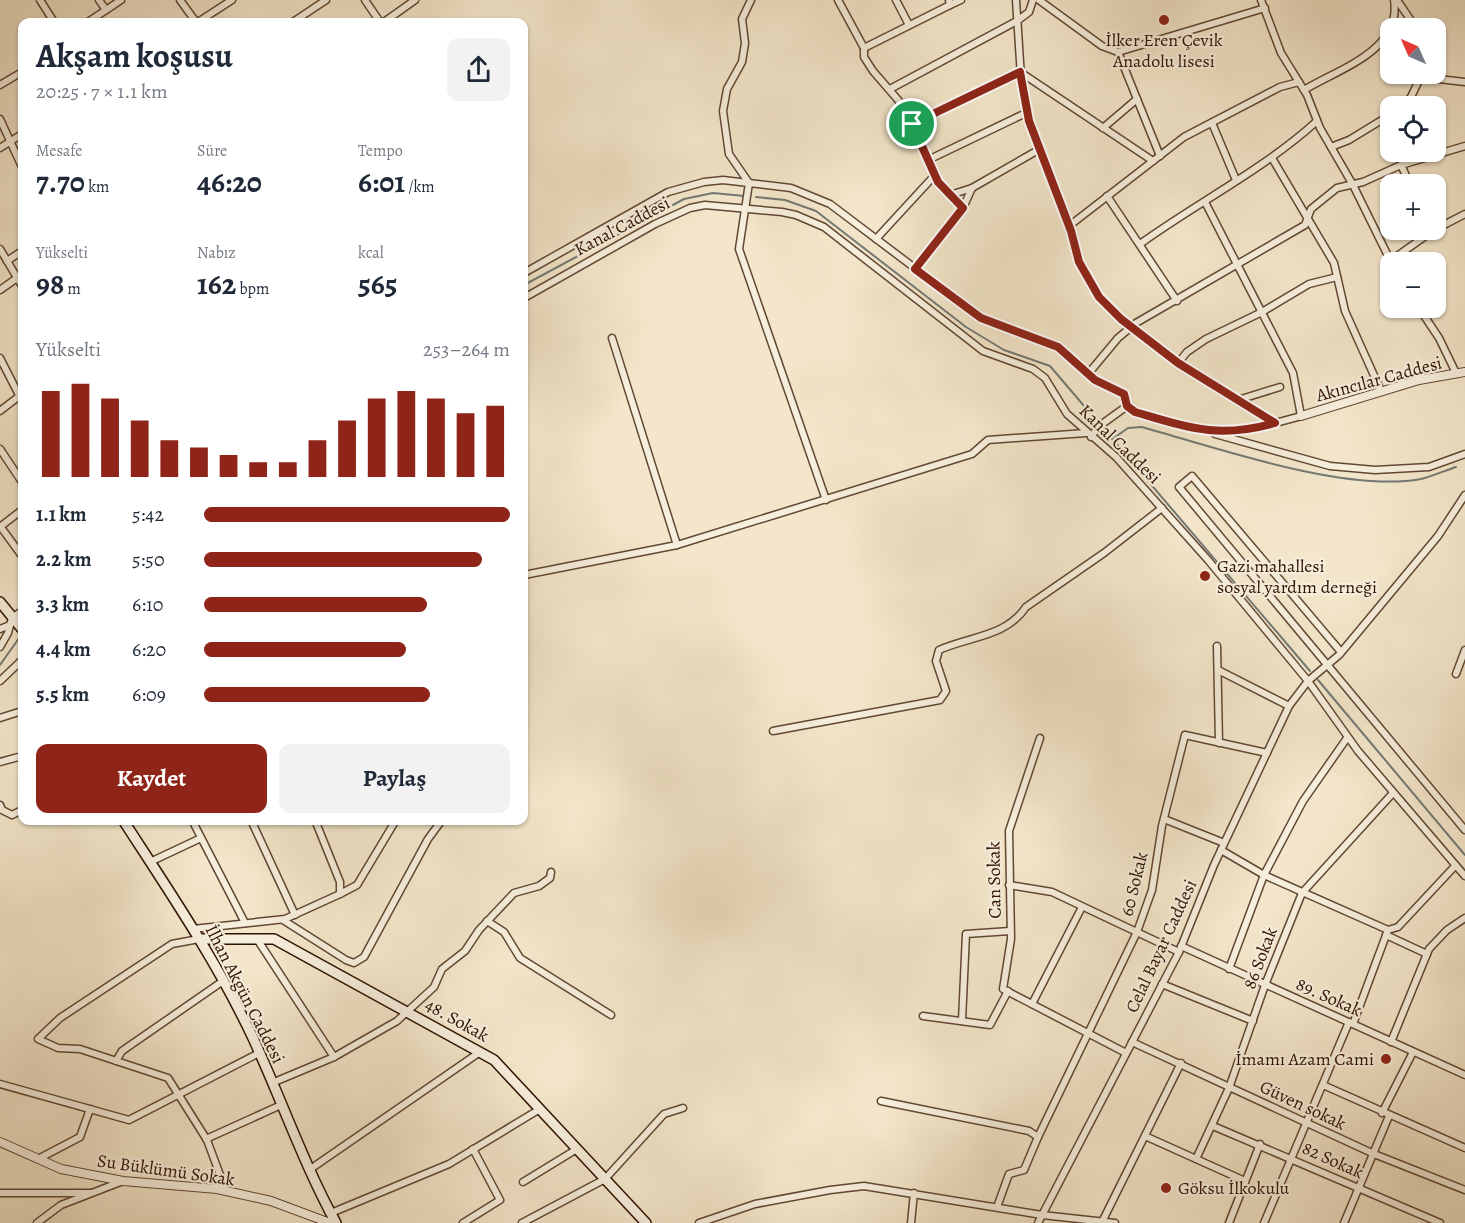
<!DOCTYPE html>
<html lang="tr">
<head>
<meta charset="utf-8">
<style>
	:root { --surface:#fff; --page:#f2f2f3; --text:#1f2937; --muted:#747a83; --accent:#8f2418 }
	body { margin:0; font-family:Alegreya,serif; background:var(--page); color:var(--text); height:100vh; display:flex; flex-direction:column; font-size:22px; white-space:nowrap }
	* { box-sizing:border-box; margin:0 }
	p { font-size:20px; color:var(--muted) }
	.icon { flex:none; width:33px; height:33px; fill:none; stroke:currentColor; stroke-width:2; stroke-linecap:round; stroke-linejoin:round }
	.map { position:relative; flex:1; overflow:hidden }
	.side { position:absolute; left:18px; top:18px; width:510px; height:807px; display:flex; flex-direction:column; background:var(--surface); border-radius:12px; box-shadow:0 2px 4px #0004 }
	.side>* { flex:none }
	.needle { width:39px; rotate:315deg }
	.buttons { position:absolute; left:1380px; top:18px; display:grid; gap:12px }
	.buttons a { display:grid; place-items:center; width:66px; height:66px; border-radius:12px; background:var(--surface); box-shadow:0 2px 4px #0004; font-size:30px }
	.pin { position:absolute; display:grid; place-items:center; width:51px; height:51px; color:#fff; margin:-26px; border:3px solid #fff; border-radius:50%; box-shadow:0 2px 6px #0007 }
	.round { display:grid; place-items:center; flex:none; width:63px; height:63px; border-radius:12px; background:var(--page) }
	.head { display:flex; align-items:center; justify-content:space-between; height:102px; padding:0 18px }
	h1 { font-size:33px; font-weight:700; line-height:45px }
	.figures { display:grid; grid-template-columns:repeat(3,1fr); gap:9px; height:102px; padding:6px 18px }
	.figures div { display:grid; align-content:center }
	.figures b { font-size:30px; font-weight:700 }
	.figures small { font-size:16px; font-weight:400 }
	.figures p { font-size:16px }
	.chart { height:168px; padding:12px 18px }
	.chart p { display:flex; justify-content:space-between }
	.chart svg { width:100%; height:108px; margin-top:6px; stroke:var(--accent); stroke-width:6 }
	.button { display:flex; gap:12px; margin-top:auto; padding:12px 18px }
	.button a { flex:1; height:69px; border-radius:12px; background:var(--accent); color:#fff; font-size:24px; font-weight:700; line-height:69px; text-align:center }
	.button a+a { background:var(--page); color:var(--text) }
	ul { padding:0 18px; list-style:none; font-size:20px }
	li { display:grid; grid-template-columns:96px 72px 1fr; align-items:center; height:45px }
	li i { height:15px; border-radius:8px; background:var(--accent) }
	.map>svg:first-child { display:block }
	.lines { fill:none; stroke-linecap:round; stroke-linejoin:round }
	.stream { stroke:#737974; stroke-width:2 }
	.minor-casing { stroke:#614733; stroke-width:9 }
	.tertiary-casing { stroke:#614733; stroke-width:10 }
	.secondary-casing { stroke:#301201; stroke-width:12 }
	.minor { stroke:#f7efdd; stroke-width:6 }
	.tertiary { stroke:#f7efdd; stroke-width:8 }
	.secondary { stroke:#f7efdd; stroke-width:9 }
	.route-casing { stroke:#fff; stroke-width:12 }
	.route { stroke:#8f2418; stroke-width:8 }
	.poi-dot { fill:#8f2418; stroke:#f7efdd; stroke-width:2 }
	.labels { text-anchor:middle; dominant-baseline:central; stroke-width:4.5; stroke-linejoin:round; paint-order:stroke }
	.poi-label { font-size:18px; fill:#301201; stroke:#f7efdd; text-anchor:start }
	.street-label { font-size:18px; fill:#301201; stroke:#f7efdd }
</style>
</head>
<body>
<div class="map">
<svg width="1465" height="1223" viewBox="0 0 1465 1223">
	<rect width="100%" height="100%" fill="#f3e6ca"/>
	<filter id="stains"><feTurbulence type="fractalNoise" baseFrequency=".00333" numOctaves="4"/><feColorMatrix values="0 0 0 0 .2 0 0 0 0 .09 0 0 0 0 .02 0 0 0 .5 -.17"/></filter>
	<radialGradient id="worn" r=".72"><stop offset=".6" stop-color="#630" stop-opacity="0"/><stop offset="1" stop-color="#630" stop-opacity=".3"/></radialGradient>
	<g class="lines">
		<!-- stream -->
		<g class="stream">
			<path d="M756 197 785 200 816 211 966 327 1004 350 1050 366 1310 671"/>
			<path d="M524 285 684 199 713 193 744 196"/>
			<path d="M1114 438 1128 428 1142 427C1217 448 1346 493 1421 479 1433 476 1444 471 1456 467"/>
			<path d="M0 665 22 634"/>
			<path d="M1318 680 1465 855"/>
		</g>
		<defs>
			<g id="minor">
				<path d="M40 0 54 22"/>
				<path d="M99 0 106 10"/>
				<path d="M180 0 196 22"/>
				<path d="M365 0 380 22"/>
				<path d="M751 0 742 19 745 43 742 62 727 89 723 111 729 154 749 183 739 249 826 500"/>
				<path d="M838 0 864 48 950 5"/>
				<path d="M896 0 909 25"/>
				<path d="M949 0 950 5 961 0"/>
				<path d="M1016 0 1021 77 1029 121 1071 231 1079 263 1099 297 1121 319 1178 363 1275 423"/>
				<path d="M1039 0 1102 46 1118 52 1265 8"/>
				<path d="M1261 0 1281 53 1307 95 1320 128 1353 185 1391 262"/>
				<path d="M1397 0 1416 28"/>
				<path d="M88 22 121 0"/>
				<path d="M198 22 232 0"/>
				<path d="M293 22 326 0"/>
				<path d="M384 22 415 0"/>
				<path d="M864 48V57L873 71 905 108 937 182 963 208 915 269"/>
				<path d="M1118 52 1160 156"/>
				<path d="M1421 77 1465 82"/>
				<path d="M0 85 22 72"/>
				<path d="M890 89 1017 21 1029 12 1033 0"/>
				<path d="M1304 90C1338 69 1402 51 1394 0"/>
				<path d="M1401 106 1411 97 1422 74"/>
				<path d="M0 119 22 167"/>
				<path d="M1212 123 1236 180"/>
				<path d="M912 124 1020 72 1153 161"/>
				<path d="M1103 128 1137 99"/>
				<path d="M1331 147 1349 140 1390 115"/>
				<path d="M0 148 22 134"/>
				<path d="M1272 158 1334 263 1345 311 1381 391"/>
				<path d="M928 160 1028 112"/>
				<path d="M1401 165 1410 184"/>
				<path d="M950 195 972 188 1040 149"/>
				<path d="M1107 196 1177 301"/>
				<path d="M963 208 972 188"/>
				<path d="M1069 226 1184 137 1280 87 1299 82"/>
				<path d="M1436 229 1465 214"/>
				<path d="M876 239 935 175"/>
				<path d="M1140 244C1198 202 1263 170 1317 121"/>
				<path d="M0 249 22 286"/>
				<path d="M7 261 22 251"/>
				<path d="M1390 261 1434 230"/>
				<path d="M524 273 668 192 704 182 723 180 791 188 830 204 981 318 1058 347 1094 380 1124 394 1127 406 1098 427 1091 437"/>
				<path d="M0 290 17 278"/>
				<path d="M524 298 655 224 690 208 705 205 782 212 796 215 824 227 983 351 1033 369 1045 378 1067 414 1116 457 1208 560 1308 681 1358 751 1465 876"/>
				<path d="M1419 308 1439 338 1456 373"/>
				<path d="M612 338 677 545"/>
				<path d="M0 358 22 401"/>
				<path d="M1178 363 1187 352 1206 339 1262 312 1309 284 1337 277"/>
				<path d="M1088 374 1118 338 1136 323 1305 225 1311 209 1337 188 1363 182 1401 165 1465 146"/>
				<path d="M1238 400 1280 387"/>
				<path d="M1127 406C1139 414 1153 417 1166 421 1225 437 1243 432 1301 416L1293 373 1205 202"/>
				<path d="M0 411 22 394"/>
				<path d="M1215 434 1330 466 1375 470 1429 467 1465 454"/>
				<path d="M0 449 22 482"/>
				<path d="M0 526 22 556"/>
				<path d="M0 527 22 510"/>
				<path d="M524 575 677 545 972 454 988 440 1086 433"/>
				<path d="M0 629 10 625"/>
				<path d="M1217 646 1219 743"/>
				<path d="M0 647 8 633 12 618 22 611"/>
				<path d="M1341 652 1192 476 1179 487 1465 830"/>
				<path d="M1218 670 1289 706"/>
				<path d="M1456 674 1465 650"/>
				<path d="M0 681 22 660"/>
				<path d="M0 718 22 711"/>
				<path d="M773 731 940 700 946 691 936 661 939 650C970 636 1006 637 1026 607L1104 553 1162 508"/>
				<path d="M1040 738 1009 831 1011 939 1003 989 1126 1053"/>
				<path d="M0 762 22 756"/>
				<path d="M0 805 2 810 12 815 22 810"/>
				<path d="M1164 819 1224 843"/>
				<path d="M192 820 245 923"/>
				<path d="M251 820 295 915"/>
				<path d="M315 820 340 882V894"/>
				<path d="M1221 850 1264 875 1388 930 1398 927 1455 866"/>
				<path d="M150 862 201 838"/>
				<path d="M1009 885 1052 892 1179 952"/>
				<path d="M283 920 346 960 354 963 364 957 428 839 442 820"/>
				<path d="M487 921 504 932 520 958 611 1015"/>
				<path d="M193 929 285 919 340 894 357 885 396 820"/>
				<path d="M1386 935 1427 954"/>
				<path d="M199 939 172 944 60 1018 38 1039 58 1048 80 1049 168 1078 207 1140 226 1191"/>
				<path d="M257 939 334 1057"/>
				<path d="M1181 946 1465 1075"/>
				<path d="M1229 969 1264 875 1303 801 1347 738"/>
				<path d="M1162 984 1253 1021"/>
				<path d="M1032 1004 1082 907"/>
				<path d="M923 1016 990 1025 1008 991"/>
				<path d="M962 1021 966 934 1010 931"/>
				<path d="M1353 1024 1388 930"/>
				<path d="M1132 1042 1374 1154 1465 1190"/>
				<path d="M1391 1042 1429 949 1447 930 1465 918"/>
				<path d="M116 1061 122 1051 223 981"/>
				<path d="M272 1083 334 1057 397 1021 434 987 442 969 465 951 479 930 514 893 539 886 550 878 551 872"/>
				<path d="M0 1084 129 1120 259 1053"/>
				<path d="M1323 1085 1465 1148"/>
				<path d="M881 1101 1029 1131 1038 1137 1137 932 1152 890 1162 826 1185 735 1267 753"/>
				<path d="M1382 1113 1413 1052"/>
				<path d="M1213 1126 1440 1223"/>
				<path d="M1145 1136 1245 1181"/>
				<path d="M206 1139 281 1105"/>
				<path d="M38 1159 80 1137 90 1109"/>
				<path d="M1196 1159 1229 1088 1265 985 1302 893 1393 793"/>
				<path d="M309 1170 480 1052"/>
				<path d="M523 1182 577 1149"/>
				<path d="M0 1193H90"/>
				<path d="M997 1207 1009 1174 1024 1170 1038 1137"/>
				<path d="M331 1213 449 1164 540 1109"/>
				<path d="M1102 1222 1181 1063"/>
				<path d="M37 1223 61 1205 123 1181"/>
				<path d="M463 1223 500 1200 473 1149"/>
				<path d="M522 1223 605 1179 664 1114 683 1108"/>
				<path d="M699 1223 755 1204 830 1190 864 1186 1042 1215 1115 1223"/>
				<path d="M911 1223 914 1193"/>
				<path d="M1038 1223 1179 952 1214 865 1289 706 1308 681 1339 655 1438 536 1465 495"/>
				<path d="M1229 1223 1260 1144"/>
				<path d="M1264 1223 1349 1022"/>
				<path d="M1344 1223 1389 1116"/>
			</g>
			<g id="tertiary">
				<path d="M1301 416 1419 380 1465 372"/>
				<path d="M0 1142 61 1169 123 1181 217 1189 271 1201 330 1223"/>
			</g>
			<g id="secondary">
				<path d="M0 602 22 629"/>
				<path d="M123 820C169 891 216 960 252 1036 281 1098 303 1163 336 1223"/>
				<path d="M199 939H274L494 1060 646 1223"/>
			</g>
		</defs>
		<!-- minor casing -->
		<use href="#minor" class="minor-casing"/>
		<!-- tertiary casing -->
		<use href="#tertiary" class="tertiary-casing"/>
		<!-- secondary casing -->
		<use href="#secondary" class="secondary-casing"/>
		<!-- minor -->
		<use href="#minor" class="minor"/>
		<!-- tertiary -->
		<use href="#tertiary" class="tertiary"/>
		<!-- secondary -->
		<use href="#secondary" class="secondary"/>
	</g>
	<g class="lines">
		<defs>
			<path id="route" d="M1020 72 1029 121 1071 231 1079 262 1099 297 1121 319 1178 363 1275 423C1218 439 1190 428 1135 412L1127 406 1124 394 1095 380 1058 347 981 318 915 269 963 208 938 182 912 124Z"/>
		</defs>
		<!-- route casing -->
		<use href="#route" class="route-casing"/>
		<!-- route -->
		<use href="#route" class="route"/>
	</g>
	<!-- markers -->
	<g class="poi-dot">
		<circle cx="1164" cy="20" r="6"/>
		<circle cx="1205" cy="576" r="6"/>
		<circle cx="1386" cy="1059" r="6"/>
		<circle cx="1166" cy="1188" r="6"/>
	</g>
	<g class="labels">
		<!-- poi labels -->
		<g class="poi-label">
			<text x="1164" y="40" text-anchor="middle">İlker Eren Çevik<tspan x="1164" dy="21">Anadolu lisesi</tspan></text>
			<text x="1217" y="566">Gazi mahallesi<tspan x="1217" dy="21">sosyal yardım derneği</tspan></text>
			<text x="1374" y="1059" text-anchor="end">İmamı Azam Cami</text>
			<text x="1178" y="1188">Göksu İlkokulu</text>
		</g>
		<!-- street labels -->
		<g class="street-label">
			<text transform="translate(622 226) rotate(-28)">Kanal Caddesi</text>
			<text transform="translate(1379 379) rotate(-15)">Akıncılar Caddesi</text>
			<text transform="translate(1120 444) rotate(44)">Kanal Caddesi</text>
			<text transform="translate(994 880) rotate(-91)">Can Sokak</text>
			<text transform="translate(1134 884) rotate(-76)">60 Sokak</text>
			<text transform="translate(1161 946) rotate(-65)">Celal Bayar Caddesi</text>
			<text transform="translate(1260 958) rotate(-69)">86 Sokak</text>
			<text transform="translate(245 994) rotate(63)">İlhan Akgün Caddesi</text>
			<text transform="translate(1329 997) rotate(24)">89. Sokak</text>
			<text transform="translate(457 1020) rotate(29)">48. Sokak</text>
			<text transform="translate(1303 1105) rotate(25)">Güven sokak</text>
			<text transform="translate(1333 1160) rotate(24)">82 Sokak</text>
			<text transform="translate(166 1170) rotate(8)">Su Büklümü Sokak</text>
		</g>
	</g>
	<rect width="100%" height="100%" filter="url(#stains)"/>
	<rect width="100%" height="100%" fill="url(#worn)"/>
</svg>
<div class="buttons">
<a><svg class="needle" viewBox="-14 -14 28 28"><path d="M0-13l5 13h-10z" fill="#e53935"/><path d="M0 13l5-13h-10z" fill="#747a83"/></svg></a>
<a><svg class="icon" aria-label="locate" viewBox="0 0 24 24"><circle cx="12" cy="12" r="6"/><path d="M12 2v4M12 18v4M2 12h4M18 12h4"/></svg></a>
<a>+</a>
<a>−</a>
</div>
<div class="pin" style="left:912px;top:124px;background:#1e9e55"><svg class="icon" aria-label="arrive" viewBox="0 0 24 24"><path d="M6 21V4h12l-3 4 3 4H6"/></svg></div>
<section class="side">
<div class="head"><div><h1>Akşam koşusu</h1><p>20:25 · 7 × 1.1 km</p></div><a class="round"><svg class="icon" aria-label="share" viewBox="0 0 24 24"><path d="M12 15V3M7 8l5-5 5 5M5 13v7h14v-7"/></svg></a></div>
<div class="figures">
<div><p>Mesafe</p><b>7.70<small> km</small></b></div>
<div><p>Süre</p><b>46:20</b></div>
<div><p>Tempo</p><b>6:01<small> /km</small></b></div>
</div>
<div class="figures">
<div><p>Yükselti</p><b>98<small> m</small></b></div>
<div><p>Nabız</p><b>162<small> bpm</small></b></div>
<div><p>kcal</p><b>565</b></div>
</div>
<div class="chart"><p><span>Yükselti</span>253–264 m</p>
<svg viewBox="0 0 160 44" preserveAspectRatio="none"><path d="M5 44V9M15 44V6M25 44V12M35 44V21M45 44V29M55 44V32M65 44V35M75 44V38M85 44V38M95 44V29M105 44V21M115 44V12M125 44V9M135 44V12M145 44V18M155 44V15"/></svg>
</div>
<ul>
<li><b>1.1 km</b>5:42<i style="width:100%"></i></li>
<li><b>2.2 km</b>5:50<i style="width:91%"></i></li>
<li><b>3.3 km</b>6:10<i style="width:73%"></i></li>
<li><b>4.4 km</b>6:20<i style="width:66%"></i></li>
<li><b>5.5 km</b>6:09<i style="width:74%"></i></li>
</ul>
<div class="button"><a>Kaydet</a><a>Paylaş</a></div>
</section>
</div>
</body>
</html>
